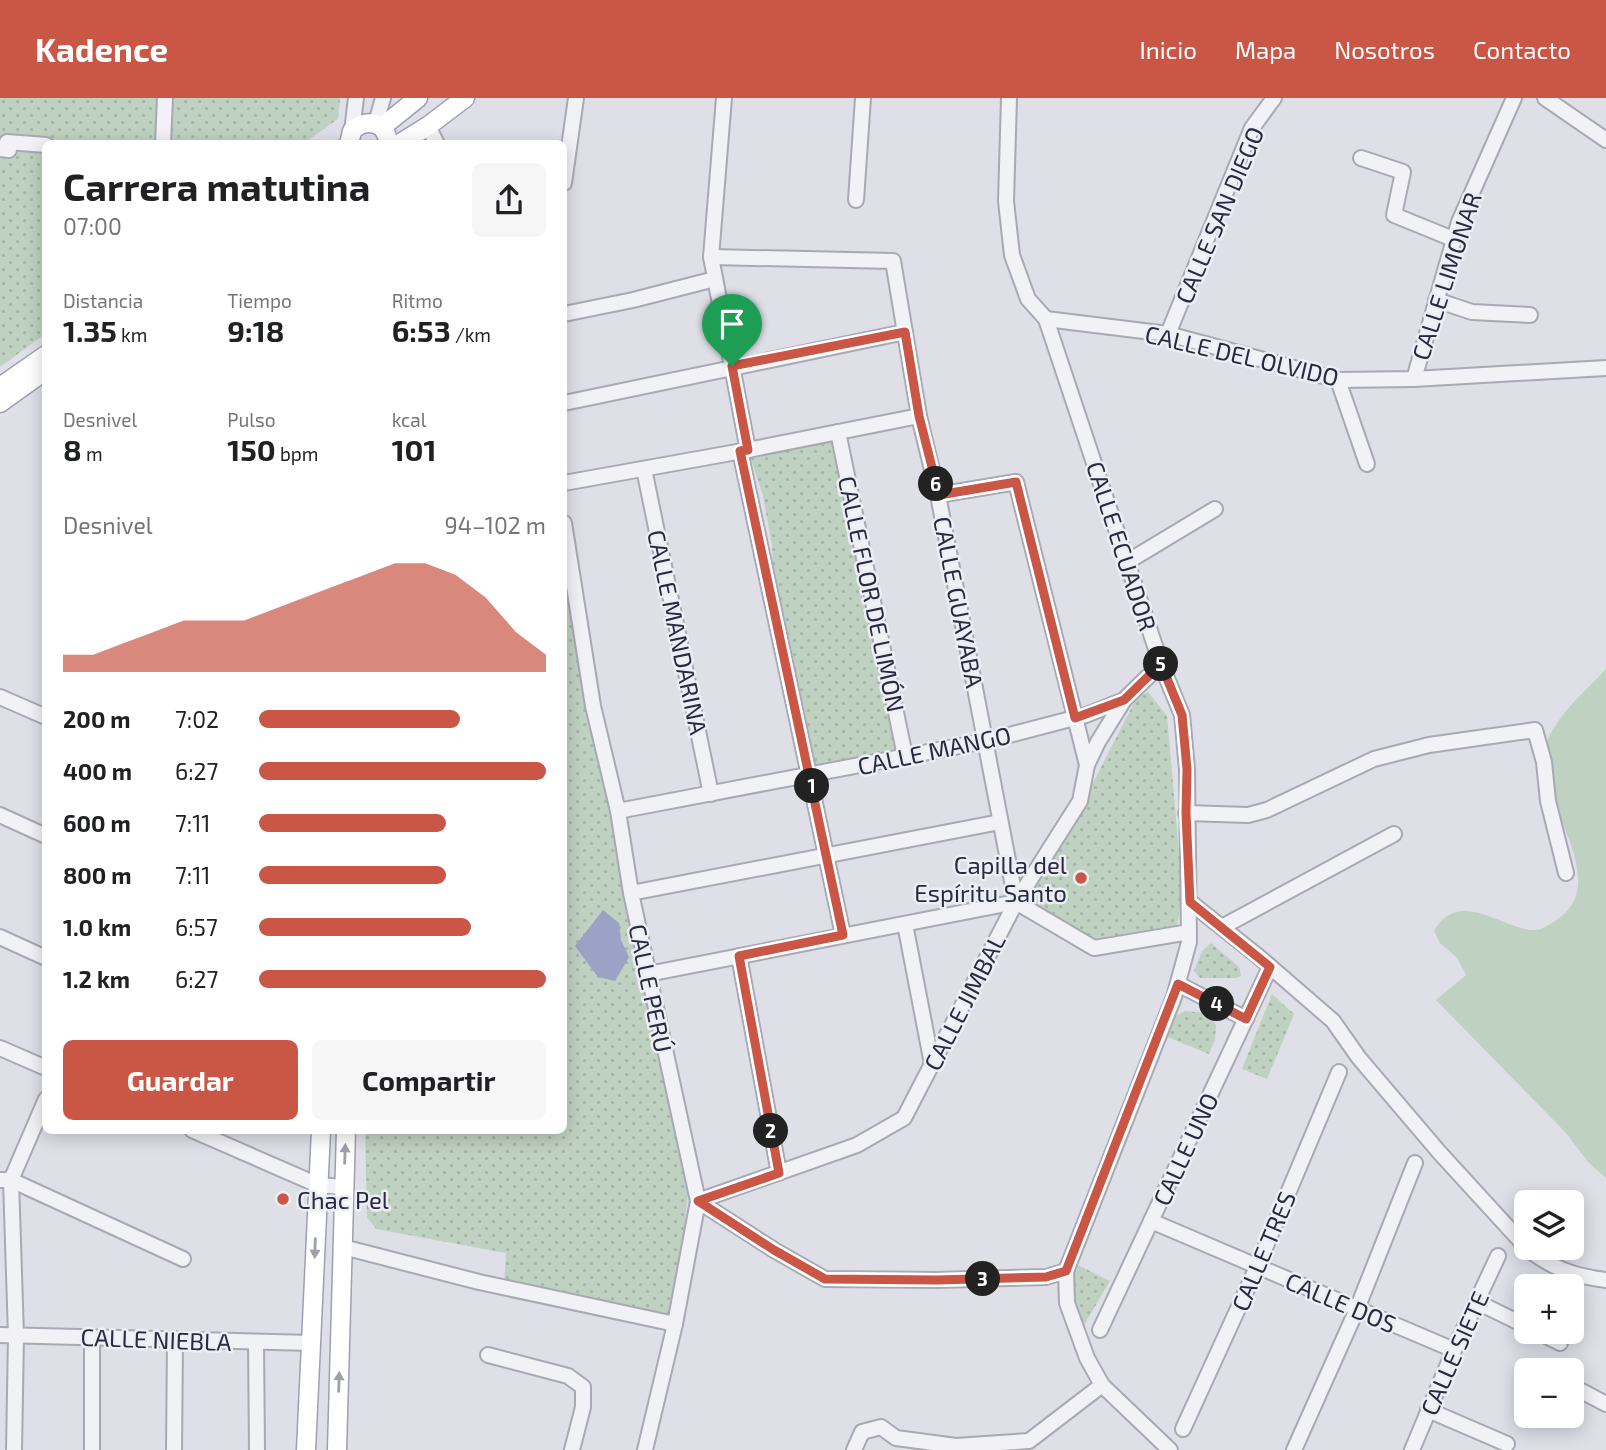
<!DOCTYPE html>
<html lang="es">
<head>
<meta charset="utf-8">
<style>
	:root { --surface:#fff; --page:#f6f6f6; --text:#202124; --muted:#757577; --accent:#ca5646 }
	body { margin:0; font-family:"Exo 2",sans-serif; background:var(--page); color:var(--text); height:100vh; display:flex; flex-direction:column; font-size:26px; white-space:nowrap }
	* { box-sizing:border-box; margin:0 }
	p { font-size:23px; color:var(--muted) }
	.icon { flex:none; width:38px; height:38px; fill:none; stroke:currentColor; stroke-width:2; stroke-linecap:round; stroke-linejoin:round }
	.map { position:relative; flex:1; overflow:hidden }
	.drawer { position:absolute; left:42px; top:42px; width:525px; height:994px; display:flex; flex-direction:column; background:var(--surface); border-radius:10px; box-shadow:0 4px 18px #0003 }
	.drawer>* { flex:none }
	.buttons { position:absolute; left:1514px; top:1092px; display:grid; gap:14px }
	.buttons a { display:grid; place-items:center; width:70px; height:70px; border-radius:10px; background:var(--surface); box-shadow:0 4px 18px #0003; font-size:35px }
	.pin { position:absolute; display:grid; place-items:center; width:60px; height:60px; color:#fff; margin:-72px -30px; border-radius:50% 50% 50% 0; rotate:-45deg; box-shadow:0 0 7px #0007 }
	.pin .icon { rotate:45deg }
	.km { position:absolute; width:35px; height:35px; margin:-18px; border-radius:50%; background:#222; color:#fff; font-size:19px; line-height:35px; text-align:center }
	.round { display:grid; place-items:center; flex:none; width:74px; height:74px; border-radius:10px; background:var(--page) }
	.head { display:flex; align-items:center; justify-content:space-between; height:119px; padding:0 21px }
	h1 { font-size:38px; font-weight:700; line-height:52px }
	.metrics { display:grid; grid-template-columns:repeat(3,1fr); gap:10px; height:119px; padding:7px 21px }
	.metrics div { display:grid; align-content:center }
	.metrics b { font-size:30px; font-weight:700 }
	.metrics small { font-size:19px; font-weight:400 }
	.metrics p { font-size:19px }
	.chart { height:196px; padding:14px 21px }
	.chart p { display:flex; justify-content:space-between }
	.chart svg { width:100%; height:126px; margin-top:7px; fill:var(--accent); opacity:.7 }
	.action { display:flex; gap:14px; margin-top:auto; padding:14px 21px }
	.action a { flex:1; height:80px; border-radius:10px; background:var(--accent); color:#fff; font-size:28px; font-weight:700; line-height:80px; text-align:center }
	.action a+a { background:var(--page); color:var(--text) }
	ul { padding:0 21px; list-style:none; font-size:23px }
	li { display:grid; grid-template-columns:112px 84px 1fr; align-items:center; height:52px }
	li i { height:18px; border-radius:9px; background:var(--accent) }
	header { display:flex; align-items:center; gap:42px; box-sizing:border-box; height:98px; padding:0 35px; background:var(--accent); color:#fff }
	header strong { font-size:33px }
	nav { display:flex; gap:38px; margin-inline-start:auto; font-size:24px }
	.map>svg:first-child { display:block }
	.grass { fill:#bfd1c0 }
	.park { fill:url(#park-dots) }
	.water { fill:#9aa3c6 }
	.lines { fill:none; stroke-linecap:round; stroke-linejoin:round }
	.minor-casing { stroke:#a7a9b4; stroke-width:18 }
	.major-casing { stroke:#9ea0b2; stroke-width:21 }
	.minor { stroke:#f1f1f6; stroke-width:14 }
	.major { stroke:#fff; stroke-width:18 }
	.oneway { fill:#9e9fa8 }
	.route-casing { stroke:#fff; stroke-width:14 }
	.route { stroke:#ca5646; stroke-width:9 }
	.poi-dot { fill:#ca5646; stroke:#edeef5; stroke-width:2.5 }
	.labels { text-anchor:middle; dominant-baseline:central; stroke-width:5; stroke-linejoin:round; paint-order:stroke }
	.street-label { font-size:24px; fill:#282a3e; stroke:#edeef5 }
	.poi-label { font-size:24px; fill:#282a3e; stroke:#edeef5; text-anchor:end }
</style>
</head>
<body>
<header>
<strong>Kadence</strong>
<nav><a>Inicio</a><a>Mapa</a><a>Nosotros</a><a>Contacto</a></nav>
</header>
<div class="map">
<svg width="1606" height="1352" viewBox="0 0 1606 1352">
	<defs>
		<pattern id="park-dots" width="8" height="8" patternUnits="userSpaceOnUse" patternTransform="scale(1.75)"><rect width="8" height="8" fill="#bfd1c0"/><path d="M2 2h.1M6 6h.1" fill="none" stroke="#a4b4a6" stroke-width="1.8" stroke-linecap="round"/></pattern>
	</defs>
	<rect width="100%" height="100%" fill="#dedfe7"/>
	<!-- grass -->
	<path class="grass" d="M1606 571V1080L1589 1065 1566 1035 1436 902 1466 877 1457 860 1440 845 1434 833C1461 785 1511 840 1541 831 1547 829 1558 821 1563 817 1595 790 1568 742 1558 712 1552 693 1549 673 1545 654 1547 625 1587 592 1606 571Z"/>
	<!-- park -->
	<g class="park">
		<path d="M0 0H340L338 21 304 45 46 46 45 236 0 269Z"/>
		<path d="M835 336 904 657 812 674 775 507 772 447 763 398 749 355Z"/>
		<path d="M574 489 688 1095 675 1226 504 1188 506 1155 376 1131 367 1119 365 1033 564 1032V490Z"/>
		<path d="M1148 594 1167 618 1182 788 1177 830 1094 842 1020 803 1095 681 1137 599Z"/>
		<path d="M1211 845 1239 869 1241 878 1237 880H1200L1194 873 1202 853Z"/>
		<path d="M1272 896 1294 916 1267 981 1242 971Z"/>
		<path d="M1185 913 1207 915 1216 927 1215 942 1209 956 1165 938 1177 917Z"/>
		<path d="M1074 1165 1110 1183 1081 1232C1073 1210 1063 1187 1074 1165Z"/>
	</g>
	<!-- water -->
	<path class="water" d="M603 812 619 825 621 842 629 859 615 883 598 879 575 848Z"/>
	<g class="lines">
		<defs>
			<g id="minor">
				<path d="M724 0 711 159 748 352"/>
				<path d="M1009 0 1006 103 1012 157 1028 201 1046 221 1161 566 1182 617 1187 671 1189 844 1174 899 1066 1173 1067 1205 1087 1260 1102 1287 1170 1352"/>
				<path d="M1545 0 1606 42"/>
				<path d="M376 25 383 0"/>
				<path d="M428 28 437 46"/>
				<path d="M352 33 356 0"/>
				<path d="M163 46 165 0"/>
				<path d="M0 51 9 52 7 44 46 47"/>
				<path d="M1361 60 1403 74 1394 117 1453 141"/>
				<path d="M564 85 576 0"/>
				<path d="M856 102 863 0"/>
				<path d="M711 159 893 163 919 318 938 397 1016 804"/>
				<path d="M1436 202 1472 214 1530 217"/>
				<path d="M564 216 633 202 715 181"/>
				<path d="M1046 221 1168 236 1338 282 1414 281 1606 270"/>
				<path d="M1168 236 1252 30 1274 0"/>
				<path d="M1414 281 1459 124 1514 0"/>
				<path d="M1338 282 1367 366"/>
				<path d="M564 305 905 234"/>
				<path d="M838 334 905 658"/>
				<path d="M740 353 843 837"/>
				<path d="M644 371 711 696"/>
				<path d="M564 385 748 352 919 318"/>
				<path d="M938 397 1016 384 1087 667"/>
				<path d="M564 425 593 608 618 713 631 795 698 1103 675 1226 645 1352"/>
				<path d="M1127 464 1215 411"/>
				<path d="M0 599 46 619"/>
				<path d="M618 713 986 643 1086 617 1124 602"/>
				<path d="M1186 715 1248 717 1267 712 1374 661 1429 647 1535 632 1544 664 1548 703 1566 775"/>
				<path d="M0 717 46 738"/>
				<path d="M631 795 1000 724"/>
				<path d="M1016 804 1094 850 1189 834"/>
				<path d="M1190 804 1259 859 1333 923 1359 960 1439 1054 1526 1149"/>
				<path d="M905 826 932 966"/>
				<path d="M1222 829 1394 736"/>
				<path d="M0 839 46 860"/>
				<path d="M739 858 779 1075"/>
				<path d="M648 876 1016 804"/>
				<path d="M1178 886 1246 921"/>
				<path d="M0 950 46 970"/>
				<path d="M192 1032 318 1087 344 1089"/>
				<path d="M0 1082H11L183 1161"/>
				<path d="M698 1103 857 1047 904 1020 1016 804 1080 703 1087 667 1098 644 1124 602 1161 566"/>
				<path d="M698 1103 774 1152 825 1181 937 1182 1046 1179 1066 1173"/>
				<path d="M1151 1123 1454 1252"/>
				<path d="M343 1149 479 1184 675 1226"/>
				<path d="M1526 1150C1553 1170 1572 1178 1606 1182"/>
				<path d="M1477 1204 1526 1228"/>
				<path d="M1100 1232 1270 869"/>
				<path d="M1538 1234 1560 1245"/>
				<path d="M0 1237 312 1245"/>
				<path d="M92 1239V1352"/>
				<path d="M256 1244 257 1352"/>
				<path d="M488 1257 568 1278 583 1289V1309L572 1352"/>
				<path d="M1572 1288 1606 1306"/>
				<path d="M1428 1312 1507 1346"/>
				<path d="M1183 1331 1257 1169 1339 974"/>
				<path d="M14 1352 16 1238 11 1082 46 1001"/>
				<path d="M174 1352 175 1242"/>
				<path d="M854 1352 862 1334 881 1329 896 1340 956 1348 1029 1343 1102 1287"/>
				<path d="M1294 1352 1357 1211 1415 1065"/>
				<path d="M1412 1352 1454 1252 1498 1158"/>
			</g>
			<g id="major">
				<path d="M382 29 418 0"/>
				<path d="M349 46 352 33C366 19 388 24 388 46"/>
				<path d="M399 46 428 28 465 0"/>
				<path d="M0 289 46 257"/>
				<path d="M0 305 46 272"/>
				<path d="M306 1352 321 1032"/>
				<path d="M337 1352 346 1032"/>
			</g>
		</defs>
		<!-- minor casing -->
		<use href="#minor" class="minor-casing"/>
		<!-- major casing -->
		<use href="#major" class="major-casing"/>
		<!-- minor -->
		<use href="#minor" class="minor"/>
		<!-- major -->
		<use href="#major" class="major"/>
	</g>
	<!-- one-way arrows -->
	<defs><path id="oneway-solid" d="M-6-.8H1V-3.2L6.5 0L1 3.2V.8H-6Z" transform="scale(1.75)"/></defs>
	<g class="oneway">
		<use href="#oneway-solid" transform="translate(345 1056) rotate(-88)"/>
		<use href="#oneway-solid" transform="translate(315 1150) rotate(92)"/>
		<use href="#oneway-solid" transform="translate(339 1284) rotate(-88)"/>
	</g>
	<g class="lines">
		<defs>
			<path id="route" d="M905 234 919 318 939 397 1016 384 1075 620 1124 602 1161 566 1182 617 1187 671 1186 715 1190 804 1270 869 1246 921 1178 886 1066 1173 1046 1179 937 1182 825 1181 774 1152 698 1103 779 1075 739 858 843 837 740 353 748 352 732 268Z"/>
		</defs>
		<!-- route casing -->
		<use href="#route" class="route-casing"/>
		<!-- route -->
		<use href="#route" class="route"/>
	</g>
	<!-- markers -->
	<g class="poi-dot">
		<circle cx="1081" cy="780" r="7"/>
		<circle cx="283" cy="1101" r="7"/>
	</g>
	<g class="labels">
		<!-- street labels -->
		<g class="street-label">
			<text transform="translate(1219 117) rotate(-67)">CALLE SAN DIEGO</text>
			<text transform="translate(1446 178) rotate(-72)">CALLE LIMONAR</text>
			<text transform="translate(1242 257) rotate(13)">CALLE DEL OLVIDO</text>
			<text transform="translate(1122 448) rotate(72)">CALLE ECUADOR</text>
			<text transform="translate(872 496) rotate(78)">CALLE FLOR DE LIMÓN</text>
			<text transform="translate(959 504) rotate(79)">CALLE GUAYABA</text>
			<text transform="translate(678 534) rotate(78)">CALLE MANDARINA</text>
			<text transform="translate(934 652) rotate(-12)">CALLE MANGO</text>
			<text transform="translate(651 890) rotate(78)">CALLE PERÚ</text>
			<text transform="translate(964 904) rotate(-63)">CALLE JIMBAL</text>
			<text transform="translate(1185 1051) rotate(-65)">CALLE UNO</text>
			<text transform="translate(1263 1153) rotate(-67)">CALLE TRES</text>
			<text transform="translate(1341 1204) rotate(23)">CALLE DOS</text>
			<text transform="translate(156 1241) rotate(2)">CALLE NIEBLA</text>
			<text transform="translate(1454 1255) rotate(-66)">CALLE SIETE</text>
		</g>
		<!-- poi labels -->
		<g class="poi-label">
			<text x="1067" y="766">Capilla del<tspan x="1067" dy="28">Espíritu Santo</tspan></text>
			<text x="297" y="1101" text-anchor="start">Chac Pel</text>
		</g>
	</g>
</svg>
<div class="buttons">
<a><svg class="icon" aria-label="layers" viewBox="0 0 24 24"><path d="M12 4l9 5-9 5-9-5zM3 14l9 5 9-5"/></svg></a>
<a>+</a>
<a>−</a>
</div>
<div class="pin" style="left:732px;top:268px;background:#1e9e55"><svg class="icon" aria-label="arrive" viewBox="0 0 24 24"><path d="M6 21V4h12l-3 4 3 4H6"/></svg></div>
<b class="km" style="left:812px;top:688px">1</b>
<b class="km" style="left:771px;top:1033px">2</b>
<b class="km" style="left:983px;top:1181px">3</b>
<b class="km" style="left:1217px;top:906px">4</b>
<b class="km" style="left:1161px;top:566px">5</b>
<b class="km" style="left:936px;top:386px">6</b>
<section class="drawer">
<div class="head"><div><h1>Carrera matutina</h1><p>07:00</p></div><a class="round"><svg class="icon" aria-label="share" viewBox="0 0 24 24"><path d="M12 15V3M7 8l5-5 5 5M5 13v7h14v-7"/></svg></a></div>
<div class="metrics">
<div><p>Distancia</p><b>1.35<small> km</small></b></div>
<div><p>Tiempo</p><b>9:18</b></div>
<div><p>Ritmo</p><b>6:53<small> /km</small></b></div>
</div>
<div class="metrics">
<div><p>Desnivel</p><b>8<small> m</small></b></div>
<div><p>Pulso</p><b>150<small> bpm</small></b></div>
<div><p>kcal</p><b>101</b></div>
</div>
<div class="chart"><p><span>Desnivel</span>94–102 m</p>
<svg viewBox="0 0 160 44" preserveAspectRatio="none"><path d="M0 44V38L10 38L20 34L30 30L40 26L50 26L60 26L70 22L80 18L90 14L100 10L110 6L120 6L130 10L140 18L150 30L160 38V44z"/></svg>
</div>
<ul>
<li><b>200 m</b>7:02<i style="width:70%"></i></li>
<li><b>400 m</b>6:27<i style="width:100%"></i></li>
<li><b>600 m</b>7:11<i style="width:65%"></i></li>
<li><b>800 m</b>7:11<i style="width:65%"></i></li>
<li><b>1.0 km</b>6:57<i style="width:74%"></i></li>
<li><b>1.2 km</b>6:27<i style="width:100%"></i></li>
</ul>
<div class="action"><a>Guardar</a><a>Compartir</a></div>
</section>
</div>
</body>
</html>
